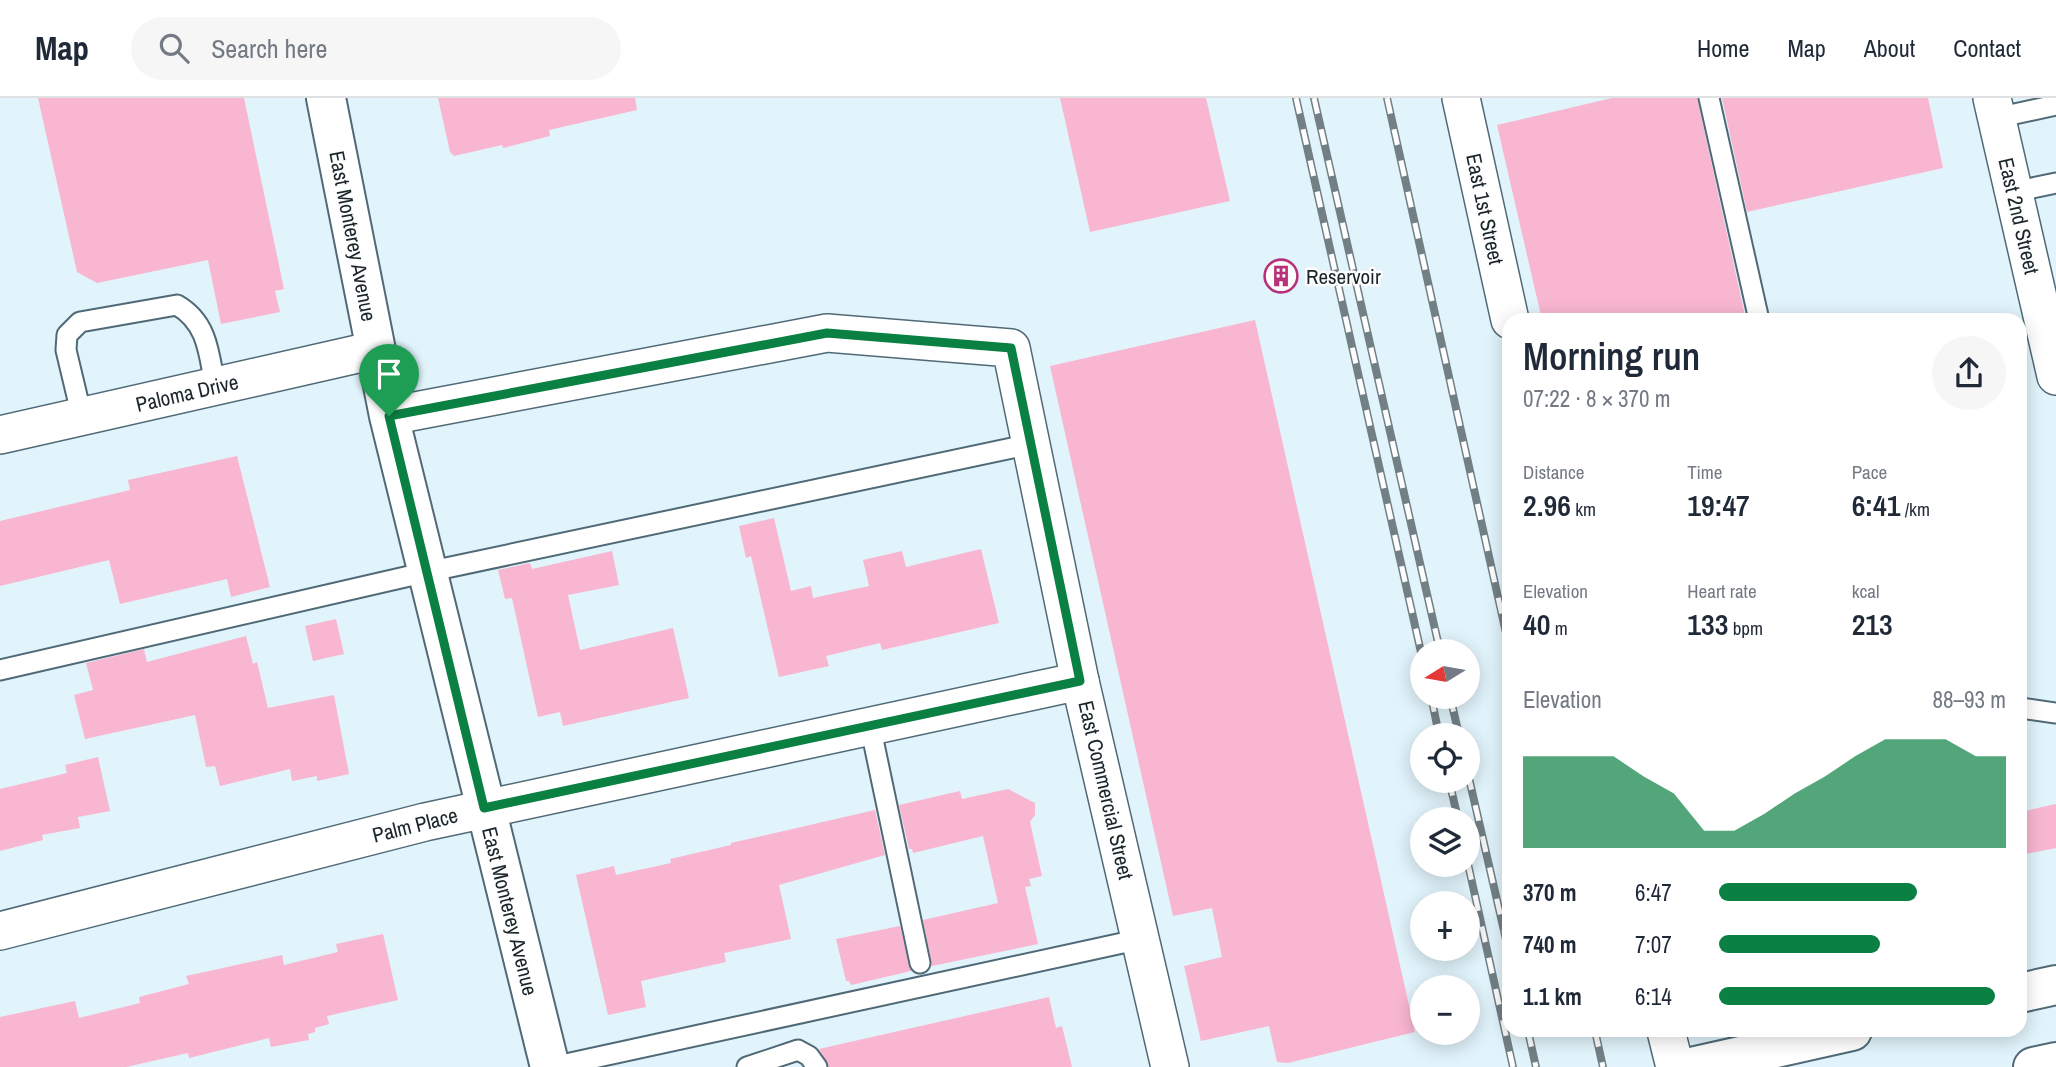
<!DOCTYPE html>
<html lang="en">
<head>
<meta charset="utf-8">
<style>
	:root { --surface:#fff; --page:#f6f6f7; --text:#1f2937; --muted:#747a83; --line:#e0e1e3; --accent:#0b8043 }
	body { margin:0; font-family:"Archivo Narrow",sans-serif; background:var(--page); color:var(--text); height:100vh; display:flex; flex-direction:column; font-size:26px; white-space:nowrap }
	* { box-sizing:border-box; margin:0 }
	p { font-size:23px; color:var(--muted) }
	.icon { flex:none; width:38px; height:38px; fill:none; stroke:currentColor; stroke-width:2; stroke-linecap:round; stroke-linejoin:round }
	.map { position:relative; flex:1; overflow:hidden }
	.side { position:absolute; left:1502px; top:215px; width:525px; height:724px; display:flex; flex-direction:column; background:var(--surface); border-radius:21px; box-shadow:0 4px 18px #0003 }
	.side>* { flex:none }
	.needle { width:46px; rotate:259deg }
	.fabs { position:absolute; left:1410px; top:541px; display:grid; gap:14px }
	.fabs a { display:grid; place-items:center; width:70px; height:70px; border-radius:50%; background:var(--surface); box-shadow:0 4px 18px #0003; font-size:35px }
	.pin { position:absolute; display:grid; place-items:center; width:60px; height:60px; color:#fff; margin:-72px -30px; border-radius:50% 50% 50% 0; rotate:-45deg; box-shadow:0 0 7px #0007 }
	.pin .icon { rotate:45deg }
	.round { display:grid; place-items:center; flex:none; width:74px; height:74px; border-radius:37px; background:var(--page) }
	.overview { display:flex; align-items:center; justify-content:space-between; height:119px; padding:0 21px }
	h1 { font-size:38px; font-weight:600; line-height:52px }
	.stats { display:grid; grid-template-columns:repeat(3,1fr); gap:10px; height:119px; padding:7px 21px }
	.stats div { display:grid; align-content:center }
	.stats b { font-size:30px; font-weight:600 }
	.stats small { font-size:19px; font-weight:400 }
	.stats p { font-size:19px }
	.chart { height:196px; padding:14px 21px }
	.chart p { display:flex; justify-content:space-between }
	.chart svg { width:100%; height:126px; margin-top:7px; fill:var(--accent); opacity:.7 }
	ul { padding:0 21px; list-style:none; font-size:23px }
	li { display:grid; grid-template-columns:112px 84px 1fr; align-items:center; height:52px }
	li i { height:18px; border-radius:9px; background:var(--accent) }
	header { display:flex; align-items:center; gap:42px; box-sizing:border-box; height:98px; padding:0 35px; background:var(--surface); border-bottom:2px solid var(--line) }
	header strong { font-size:33px }
	nav { display:flex; gap:38px; margin-inline-start:auto; font-size:24px }
	.search { width:490px; height:63px; background:var(--page); display:flex; align-items:center; gap:18px; box-sizing:border-box; padding:0 24px; border-radius:38px; color:var(--muted); font-size:26px }
	.map>svg:first-child { display:block }
	.building { fill:#f9b6d1 }
	.lines { fill:none; stroke-linecap:round; stroke-linejoin:round }
	.lane-casing { stroke:#4f6a76; stroke-width:23 }
	.street-casing { stroke:#4f6a76; stroke-width:40 }
	.secondary-casing { stroke:#4f6a76; stroke-width:42 }
	.primary-casing { stroke:#4f6a76; stroke-width:42 }
	.lane { stroke:#fff; stroke-width:19 }
	.street { stroke:#fff; stroke-width:37 }
	.secondary { stroke:#fff; stroke-width:38 }
	.primary { stroke:#fff; stroke-width:38 }
	.rail-casing { stroke:#728086; stroke-width:8 }
	.rail { stroke:#fdfdfd; stroke-width:5; stroke-dasharray:16; stroke-linecap:butt }
	.route-casing { stroke:#fff; stroke-width:14 }
	.route { stroke:#0b8043; stroke-width:9 }
	.labels { text-anchor:middle; dominant-baseline:central; stroke-width:5; stroke-linejoin:round; paint-order:stroke }
	.street-label { font-size:21px; fill:#1a252a; stroke:#fdfdfd }
	.poi-label { font-size:21px; fill:#1a252a; stroke:#fdfdfd; text-anchor:start }
</style>
</head>
<body>
<header>
<strong>Map</strong>
<div class="search"><svg class="icon" aria-label="search" viewBox="0 0 24 24"><circle cx="10" cy="10" r="6"/><path d="M15 15l6 6"/></svg>Search here</div>
<nav><a>Home</a><a>Map</a><a>About</a><a>Contact</a></nav>
</header>
<div class="map">
<svg width="2056" height="969" viewBox="0 0 2056 969">
	<rect width="100%" height="100%" fill="#e1f3fb"/>
	<!-- building -->
	<g class="building">
		<path d="M38 0H244L284 191 275 193 280 214 221 226 208 162 97 185 77 174Z"/>
		<path d="M438 0H635L637 12 549 32 550 38 503 50 502 47 454 58 450 54Z"/>
		<path d="M1060 0H1206L1230 103 1090 134Z"/>
		<path d="M1612 0H1697L1746 222H1542L1497 27Z"/>
		<path d="M1722 0H1928L1943 70 1747 114Z"/>
		<path d="M1255 222 1415 934 1288 965 1277 964 1269 928 1201 943 1184 868 1222 859 1212 810 1173 818 1050 268Z"/>
		<path d="M237 358 270 489 231 499 227 481 120 506 109 462 0 488V423L130 392 128 382Z"/>
		<path d="M774 420 791 493 811 488 813 500 869 488 863 462 902 453 906 469 981 451 999 525 882 552 880 545 826 558 829 568 779 579 751 458 746 460 739 428Z"/>
		<path d="M612 453 619 487 568 497 580 552 673 530 689 600 563 628 560 614 538 619 512 500 505 501 498 472 530 465 532 471Z"/>
		<path d="M336 521 344 556 313 563 305 528Z"/>
		<path d="M246 538 253 566 257 564 268 610 334 597 349 676 317 683V678L292 683 290 671 220 688 215 668 206 669 195 617 85 641 74 597 93 592 86 565 144 551 147 564Z"/>
		<path d="M98 659 110 713 78 719 80 730 42 737 43 742 0 753V691L67 675 65 667Z"/>
		<path d="M1008 691 1035 705V717L1030 724 1042 778 1029 781 1031 788 1025 789 1038 846 932 868 923 822 998 805 983 738 913 755 912 751H909L899 707 960 693 962 701Z"/>
		<path d="M2056 706V750L2020 757V714Z"/>
		<path d="M875 712 885 757 779 787 791 841 724 855 726 864 641 883 646 909 608 917 576 777 614 768 616 777 671 765 670 761 731 747V745Z"/>
		<path d="M900 828 911 873 851 887 849 883H846L836 841Z"/>
		<path d="M383 836 398 902 327 918 329 926 315 930V934L308 936 309 942 271 949 269 940 189 960 188 955 126 969H0V919L75 903 79 920 140 905 139 899 189 886 186 878 282 857 284 867 338 854 336 846Z"/>
		<path d="M1049 899 1056 930 1062 928 1072 969H829L819 951Z"/>
	</g>
	<g class="lines">
		<defs>
			<g id="lane">
				<path d="M1709 0 1759 222"/>
				<path d="M1996 20 2056 7"/>
				<path d="M2013 94 2056 85"/>
				<path d="M82 319 66 252 67 237 80 224 177 207C208 225 209 256 215 288"/>
				<path d="M0 572 427 474 1031 346"/>
				<path d="M2020 610 2056 615"/>
				<path d="M870 627 920 865"/>
				<path d="M552 969 1141 841"/>
				<path d="M747 969 798 952 809 958 817 969"/>
			</g>
			<g id="street">
				<path d="M1461 0 1510 222"/>
				<path d="M1992 0 2056 278"/>
				<path d="M389 318 827 235 1011 250 1080 583 1170 969"/>
				<path d="M0 337 375 252"/>
				<path d="M0 833 425 724 1080 583"/>
				<path d="M1666 933 1675 969"/>
			</g>
			<path id="secondary" d="M326 0 389 318 550 969"/>
			<g id="primary">
				<path d="M2020 895 2056 887"/>
				<path d="M1691 969 1852 933"/>
				<path d="M2033 969 2056 964"/>
			</g>
		</defs>
		<!-- lane casing -->
		<use href="#lane" class="lane-casing"/>
		<!-- street casing -->
		<use href="#street" class="street-casing"/>
		<!-- secondary casing -->
		<use href="#secondary" class="secondary-casing"/>
		<!-- primary casing -->
		<use href="#primary" class="primary-casing"/>
		<!-- lane -->
		<use href="#lane" class="lane"/>
		<!-- street -->
		<use href="#street" class="street"/>
		<!-- secondary -->
		<use href="#secondary" class="secondary"/>
		<!-- primary -->
		<use href="#primary" class="primary"/>
		<defs>
			<g id="rail">
				<path d="M1296 0 1423 563"/>
				<path d="M1314 0 1440 553"/>
				<path d="M1387 0 1508 544"/>
				<path d="M1431 598 1439 637"/>
				<path d="M1450 598 1459 637"/>
				<path d="M1468 676 1508 850"/>
				<path d="M1449 682 1458 721"/>
				<path d="M1468 766 1513 969"/>
				<path d="M1528 933 1536 969"/>
				<path d="M1595 933 1603 969"/>
			</g>
		</defs>
		<!-- rail casing -->
		<use href="#rail" class="rail-casing"/>
		<!-- rail -->
		<use href="#rail" class="rail"/>
	</g>
	<g class="lines">
		<defs>
			<path id="route" d="M827 235 1011 250 1080 583 484 710 389 318Z"/>
		</defs>
		<!-- route casing -->
		<use href="#route" class="route-casing"/>
		<!-- route -->
		<use href="#route" class="route"/>
	</g>
	<!-- icons -->
	<defs>
		<symbol id="building-ring" viewBox="-11 -11 22 22"><circle r="9.5" fill="#fdfdfd" stroke="#b73278" stroke-width="1.5"/><path d="M-4-6H4V6H1V3H-1V6H-4ZM-2.5-4.3h1.7v1.8h-1.7ZM.8-4.3h1.7v1.8H.8ZM-2.5-1h1.7V.8h-1.7ZM.8-1h1.7V.8H.8Z" fill="#b73278"/></symbol>
	</defs>
	<g fill-rule="evenodd">
		<use href="#building-ring" x="1262" y="159" width="38" height="38"/>
	</g>
	<g class="labels">
		<!-- street labels -->
		<g class="street-label">
			<text transform="translate(1485 111) rotate(78)">East 1st Street</text>
			<text transform="translate(2019 118) rotate(77)">East 2nd Street</text>
			<text transform="translate(353 138) rotate(79)">East Monterey Avenue</text>
			<text transform="translate(187 295) rotate(-13)">Paloma Drive</text>
			<text transform="translate(1106 692) rotate(77)">East Commercial Street</text>
			<text transform="translate(415 727) rotate(-14)">Palm Place</text>
			<text transform="translate(510 813) rotate(76)">East Monterey Avenue</text>
		</g>
		<!-- poi labels -->
		<g class="poi-label">
			<text x="1306" y="178">Reservoir</text>
		</g>
	</g>
</svg>
<div class="fabs">
<a><svg class="needle" viewBox="-14 -14 28 28"><path d="M0-13l5 13h-10z" fill="#e53935"/><path d="M0 13l5-13h-10z" fill="#747a83"/></svg></a>
<a><svg class="icon" aria-label="locate" viewBox="0 0 24 24"><circle cx="12" cy="12" r="6"/><path d="M12 2v4M12 18v4M2 12h4M18 12h4"/></svg></a>
<a><svg class="icon" aria-label="layers" viewBox="0 0 24 24"><path d="M12 4l9 5-9 5-9-5zM3 14l9 5 9-5"/></svg></a>
<a>+</a>
<a>−</a>
</div>
<div class="pin" style="left:389px;top:318px;background:#1e9e55"><svg class="icon" aria-label="arrive" viewBox="0 0 24 24"><path d="M6 21V4h12l-3 4 3 4H6"/></svg></div>
<section class="side">
<div class="overview"><div><h1>Morning run</h1><p>07:22 · 8 × 370 m</p></div><a class="round"><svg class="icon" aria-label="share" viewBox="0 0 24 24"><path d="M12 15V3M7 8l5-5 5 5M5 13v7h14v-7"/></svg></a></div>
<div class="stats">
<div><p>Distance</p><b>2.96<small> km</small></b></div>
<div><p>Time</p><b>19:47</b></div>
<div><p>Pace</p><b>6:41<small> /km</small></b></div>
</div>
<div class="stats">
<div><p>Elevation</p><b>40<small> m</small></b></div>
<div><p>Heart rate</p><b>133<small> bpm</small></b></div>
<div><p>kcal</p><b>213</b></div>
</div>
<div class="chart"><p><span>Elevation</span>88–93 m</p>
<svg viewBox="0 0 160 44" preserveAspectRatio="none"><path d="M0 44V12L10 12L20 12L30 12L40 19L50 25L60 38L70 38L80 32L90 25L100 19L110 12L120 6L130 6L140 6L150 12L160 12V44z"/></svg>
</div>
<ul>
<li><b>370 m</b>6:47<i style="width:69%"></i></li>
<li><b>740 m</b>7:07<i style="width:56%"></i></li>
<li><b>1.1 km</b>6:14<i style="width:96%"></i></li>
</ul>
</section>
</div>
</body>
</html>
